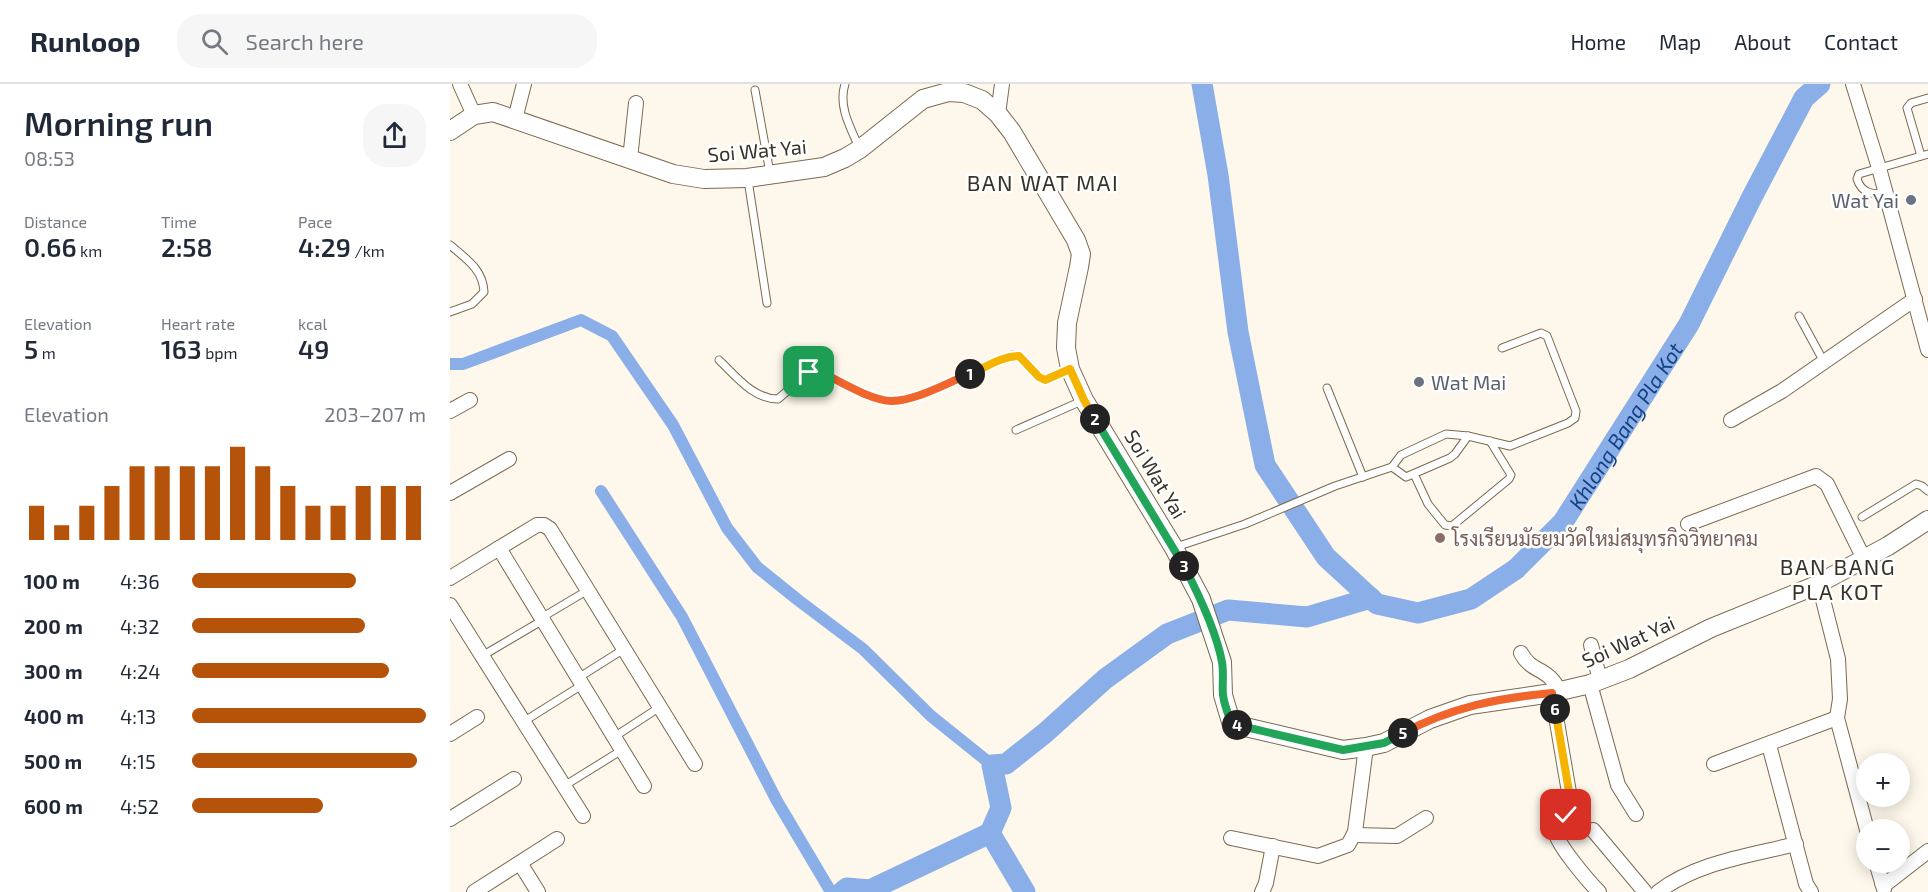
<!DOCTYPE html>
<html lang="en">
<head>
<meta charset="utf-8">
<style>
	:root { --surface:#fff; --page:#f6f6f7; --text:#1f2937; --muted:#747a83; --line:#e0e1e3; --accent:#b45309 }
	body { margin:0; font-family:"Exo 2",Sarabun,sans-serif; background:var(--page); color:var(--text); height:100vh; display:flex; flex-direction:column; font-size:22px; white-space:nowrap }
	* { box-sizing:border-box; margin:0 }
	p { font-size:20px; color:var(--muted) }
	.icon { flex:none; width:33px; height:33px; fill:none; stroke:currentColor; stroke-width:2; stroke-linecap:round; stroke-linejoin:round }
	.map { position:relative; flex:1; overflow:hidden }
	.sheet { display:flex; flex-direction:column; background:var(--surface); width:450px }
	.sheet>* { flex:none }
	.tools { position:absolute; left:1406px; top:669px; display:grid; gap:12px }
	.tools a { display:grid; place-items:center; width:54px; height:54px; border-radius:50%; background:var(--surface); box-shadow:0 3px 15px #0003; font-size:30px }
	.pin { position:absolute; display:grid; place-items:center; width:51px; height:51px; color:#fff; margin:-26px; border-radius:12px; box-shadow:0 3px 9px #0006 }
	.km { position:absolute; width:30px; height:30px; margin:-15px; border-radius:50%; background:#222; color:#fff; font-size:16px; line-height:30px; text-align:center }
	.round { display:grid; place-items:center; flex:none; width:63px; height:63px; border-radius:24px; background:var(--page) }
	.head { display:flex; align-items:center; justify-content:space-between; height:102px; padding:0 24px }
	h1 { font-size:33px; font-weight:600; line-height:45px }
	.stats { display:grid; grid-template-columns:repeat(3,1fr); gap:9px; height:102px; padding:6px 24px }
	.stats div { display:grid; align-content:center }
	.stats b { font-size:26px; font-weight:600 }
	.stats small { font-size:16px; font-weight:400 }
	.stats p { font-size:16px }
	.chart { height:168px; padding:12px 24px }
	.chart p { display:flex; justify-content:space-between }
	.chart svg { width:100%; height:108px; margin-top:6px; stroke:var(--accent); stroke-width:6 }
	ul { padding:0 24px; list-style:none; font-size:20px }
	li { display:grid; grid-template-columns:96px 72px 1fr; align-items:center; height:45px }
	li i { height:15px; border-radius:8px; background:var(--accent) }
	header { display:flex; align-items:center; gap:36px; box-sizing:border-box; height:84px; padding:0 30px; background:var(--surface); border-bottom:2px solid var(--line) }
	header strong { font-size:28px }
	nav { display:flex; gap:33px; margin-inline-start:auto; font-size:21px }
	.search { width:420px; height:54px; background:var(--page); display:flex; align-items:center; gap:15px; box-sizing:border-box; padding:0 21px; border-radius:24px; color:var(--muted); font-size:22px }
	main { display:flex; flex:1; min-height:0 }
	.map>svg:first-child { display:block }
	.lines { fill:none; stroke-linecap:round; stroke-linejoin:round }
	.canal { stroke:#8aaee7; stroke-width:12 }
	.river { stroke:#8aaee7; stroke-width:21 }
	.service-casing { stroke:#7a6a50; stroke-width:9 }
	.minor-casing { stroke:#7a6a50; stroke-width:16 }
	.tertiary-casing { stroke:#7a6a50; stroke-width:20 }
	.service { stroke:#fff; stroke-width:7 }
	.minor { stroke:#fff; stroke-width:14 }
	.tertiary { stroke:#fff; stroke-width:18 }
	.split-1-casing { stroke:#fff; stroke-width:12 }
	.split-2-casing { stroke:#fff; stroke-width:12 }
	.split-3-casing { stroke:#fff; stroke-width:12 }
	.split-4-casing { stroke:#fff; stroke-width:12 }
	.split-5-casing { stroke:#fff; stroke-width:12 }
	.split-6-casing { stroke:#fff; stroke-width:12 }
	.split-7-casing { stroke:#fff; stroke-width:12 }
	.split-1 { stroke:#f0652b; stroke-width:8 }
	.split-2 { stroke:#f5b400; stroke-width:8 }
	.split-3 { stroke:#22a559; stroke-width:8 }
	.split-4 { stroke:#22a559; stroke-width:8 }
	.split-5 { stroke:#22a559; stroke-width:8 }
	.split-6 { stroke:#f0652b; stroke-width:8 }
	.split-7 { stroke:#f5b400; stroke-width:8 }
	.worship-dot { fill:#6b7280; stroke:#fff; stroke-width:2 }
	.education-dot { fill:#8d6e63; stroke:#fff; stroke-width:2 }
	.labels { text-anchor:middle; dominant-baseline:central; stroke-width:5; stroke-linejoin:round; paint-order:stroke }
	.street-label { font-size:20px; fill:#393227; stroke:#fff }
	.worship-label { font-size:20px; fill:#5b616d; stroke:#fff; text-anchor:end }
	.education-label { font-size:20px; fill:#785e54; stroke:#fff; text-anchor:start }
	.water-label { font-size:21px; font-style:italic; fill:#154183; stroke:#fff }
	.quarter-label { font-size:22px; letter-spacing:1.5px; fill:#393227; stroke:#fff }
</style>
</head>
<body>
<header>
<strong>Runloop</strong>
<div class="search"><svg class="icon" aria-label="search" viewBox="0 0 24 24"><circle cx="10" cy="10" r="6"/><path d="M15 15l6 6"/></svg>Search here</div>
<nav><a>Home</a><a>Map</a><a>About</a><a>Contact</a></nav>
</header>
<main>
<section class="sheet">
<div class="head"><div><h1>Morning run</h1><p>08:53</p></div><a class="round"><svg class="icon" aria-label="share" viewBox="0 0 24 24"><path d="M12 15V3M7 8l5-5 5 5M5 13v7h14v-7"/></svg></a></div>
<div class="stats">
<div><p>Distance</p><b>0.66<small> km</small></b></div>
<div><p>Time</p><b>2:58</b></div>
<div><p>Pace</p><b>4:29<small> /km</small></b></div>
</div>
<div class="stats">
<div><p>Elevation</p><b>5<small> m</small></b></div>
<div><p>Heart rate</p><b>163<small> bpm</small></b></div>
<div><p>kcal</p><b>49</b></div>
</div>
<div class="chart"><p><span>Elevation</span>203–207 m</p>
<svg viewBox="0 0 160 44" preserveAspectRatio="none"><path d="M5 44V30M15 44V38M25 44V30M35 44V22M45 44V14M55 44V14M65 44V14M75 44V14M85 44V6M95 44V14M105 44V22M115 44V30M125 44V30M135 44V22M145 44V22M155 44V22"/></svg>
</div>
<ul>
<li><b>100 m</b>4:36<i style="width:70%"></i></li>
<li><b>200 m</b>4:32<i style="width:74%"></i></li>
<li><b>300 m</b>4:24<i style="width:84%"></i></li>
<li><b>400 m</b>4:13<i style="width:100%"></i></li>
<li><b>500 m</b>4:15<i style="width:96%"></i></li>
<li><b>600 m</b>4:52<i style="width:56%"></i></li>
</ul>
</section>
<div class="map">
<svg width="1478" height="808" viewBox="0 0 1478 808">
	<rect width="100%" height="100%" fill="#fef7eb"/>
	<g class="lines">
		<!-- canal -->
		<g class="canal">
			<path d="M0 280H13L131 236 162 252 223 341 277 444 307 483 348 516 413 565 481 632 542 681"/>
			<path d="M151 407 232 533 327 717 381 808"/>
		</g>
		<!-- river -->
		<g class="river">
			<path id="s1" d="M752 0 768 91 788 248 815 381 876 473 927 520 968 529 1021 515 1066 485 1113 438 1239 240 1302 113 1354 14 1370 0"/>
			<path d="M540 749 575 808"/>
			<path d="M392 808 397 804 420 806 540 749 551 724 542 681 556 680 595 649 655 595 717 550 778 526 857 533 921 514"/>
		</g>
		<defs>
			<g id="service">
				<path d="M395 0C388 22 400 43 409 63"/>
				<path d="M305 6 320 89"/>
				<path d="M1471 72 1457 24 1461 19 1478 14"/>
				<path d="M298 96 317 219"/>
				<path d="M1436 110C1422 110 1412 110 1407 95L1409 90 1478 70"/>
				<path d="M0 161C16 175 33 185 34 208L22 220 0 228"/>
				<path d="M1349 232 1374 278"/>
				<path d="M269 276C286 292 303 315 328 315L359 288 365 287C389 294 410 311 435 316 464 322 532 281 562 271L569 272 589 293 595 296 620 285"/>
				<path d="M877 304 913 393"/>
				<path d="M566 346 634 316"/>
				<path d="M942 383 956 393 1000 374 1005 370 1018 352"/>
				<path d="M964 390 978 420 995 441 1002 442 1059 395 1061 391 1040 357"/>
				<path d="M1412 433 1466 400 1472 402 1478 407"/>
				<path d="M726 463 795 440 885 402 942 383 951 371 996 350 1018 352 1060 362 1118 339 1125 334 1126 327 1097 252 1091 249 1052 264"/>
				<path d="M91 534 138 506"/>
				<path d="M32 572 93 536"/>
				<path d="M128 594 174 565"/>
				<path d="M73 638 132 601"/>
				<path d="M164 653 210 623"/>
				<path d="M114 702 172 666"/>
			</g>
			<g id="minor">
				<path d="M10 0 24 31"/>
				<path d="M1403 0 1429 84 1478 266"/>
				<path d="M548 30 552 0"/>
				<path d="M65 35 74 0"/>
				<path d="M180 75 186 19"/>
				<path d="M0 327 20 316"/>
				<path d="M1281 336 1332 307 1465 215"/>
				<path d="M0 409 59 375"/>
				<path d="M1238 440 1366 392 1377 400 1414 475"/>
				<path d="M49 464 194 702"/>
				<path d="M0 494 87 441H94L100 445 245 680"/>
				<path d="M1369 500 1388 575 1390 615 1387 634 1417 746"/>
				<path d="M0 521 133 732"/>
				<path d="M1141 561 1150 596"/>
				<path d="M1071 569C1081 589 1099 583 1109 607"/>
				<path d="M1140 600 1168 701 1186 730"/>
				<path d="M1102 609 1121 720C1118 728 1107 738 1105 745 1102 755 1140 799 1149 808"/>
				<path d="M0 650 27 633"/>
				<path d="M1319 661 1356 800 1361 808"/>
				<path d="M1264 680 1387 634"/>
				<path d="M0 735 64 695"/>
				<path d="M1143 746 1195 808"/>
				<path d="M904 751 947 752 976 734"/>
				<path d="M781 754 868 772 898 761 905 748 916 663"/>
				<path d="M1426 778 1434 805"/>
				<path d="M70 779 88 808"/>
				<path d="M1432 799H1437L1478 767"/>
				<path d="M24 808 107 755"/>
				<path d="M812 808 816 799 823 762"/>
				<path d="M1208 808C1247 778 1299 772 1346 760"/>
			</g>
			<path id="tertiary" d="M0 47 24 31 43 28 223 90 254 95 297 94 374 83 395 74 410 65 473 15 498 8 514 9 532 16 548 30 562 48 626 156 631 170 629 183 617 239 616 264 620 285 634 316 724 464 751 515 772 578 773 611 781 638 791 642 893 666 916 663 934 659 980 635 1020 621 1102 609 1140 600 1179 585 1261 544 1362 503 1438 462 1478 436"/>
		</defs>
		<!-- service casing -->
		<use href="#service" class="service-casing"/>
		<!-- minor casing -->
		<use href="#minor" class="minor-casing"/>
		<!-- tertiary casing -->
		<use href="#tertiary" class="tertiary-casing"/>
		<!-- service -->
		<use href="#service" class="service"/>
		<!-- minor -->
		<use href="#minor" class="minor"/>
		<!-- tertiary -->
		<use href="#tertiary" class="tertiary"/>
	</g>
	<g class="lines">
		<defs>
			<path id="split-1" d="M359 288 365 287 373 289C391 298 422 317 442 317 468 316 496 299 520 290"/>
			<path id="split-2" d="M520 290C537 283 551 272 569 272L589 293 595 296 620 285 634 316 645 335"/>
			<path id="split-3" d="M645 335 734 482"/>
			<path id="split-4" d="M734 482C749 511 766 546 772 578 774 589 772 601 773 611 774 620 778 630 781 638L787 641"/>
			<path id="split-5" d="M787 641 893 666 934 659 953 649"/>
			<path id="split-6" d="M953 649C1002 623 1048 614 1102 609L1105 625"/>
			<path id="split-7" d="M1105 625 1121 719 1116 731"/>
		</defs>
		<!-- split-1 casing -->
		<use href="#split-1" class="split-1-casing"/>
		<!-- split-2 casing -->
		<use href="#split-2" class="split-2-casing"/>
		<!-- split-3 casing -->
		<use href="#split-3" class="split-3-casing"/>
		<!-- split-4 casing -->
		<use href="#split-4" class="split-4-casing"/>
		<!-- split-5 casing -->
		<use href="#split-5" class="split-5-casing"/>
		<!-- split-6 casing -->
		<use href="#split-6" class="split-6-casing"/>
		<!-- split-7 casing -->
		<use href="#split-7" class="split-7-casing"/>
		<!-- split-1 -->
		<use href="#split-1" class="split-1"/>
		<!-- split-2 -->
		<use href="#split-2" class="split-2"/>
		<!-- split-3 -->
		<use href="#split-3" class="split-3"/>
		<!-- split-4 -->
		<use href="#split-4" class="split-4"/>
		<!-- split-5 -->
		<use href="#split-5" class="split-5"/>
		<!-- split-6 -->
		<use href="#split-6" class="split-6"/>
		<!-- split-7 -->
		<use href="#split-7" class="split-7"/>
	</g>
	<!-- markers -->
	<g class="worship-dot">
		<circle cx="1461" cy="116" r="6"/>
		<circle cx="969" cy="298" r="6"/>
	</g>
	<circle class="education-dot" cx="990" cy="454" r="6"/>
	<g class="labels">
		<!-- street labels -->
		<g class="street-label">
			<text transform="translate(307 66) rotate(-5)">Soi Wat Yai</text>
			<text transform="translate(706 390) rotate(59)">Soi Wat Yai</text>
			<text transform="translate(1178 557) rotate(-24)">Soi Wat Yai</text>
		</g>
		<!-- worship labels -->
		<g class="worship-label">
			<text x="1449" y="116">Wat Yai</text>
			<text x="981" y="298" text-anchor="start">Wat Mai</text>
		</g>
		<!-- education labels -->
		<g class="education-label">
			<text x="1002" y="454">โรงเรียนมัธยมวัดใหม่สมุทรกิจวิทยาคม</text>
		</g>
		<!-- water labels -->
		<g class="water-label">
			<text stroke="none"><textPath href="#s1" startOffset="898">Khlong Bang Pla Kot</textPath></text>
		</g>
		<!-- quarter labels -->
		<g class="quarter-label">
			<text x="593" y="98">BAN WAT MAI</text>
			<text x="1388" y="482">BAN BANG<tspan x="1388" dy="25">PLA KOT</tspan></text>
		</g>
	</g>
</svg>
<div class="tools">
<a>+</a>
<a>−</a>
</div>
<div class="pin" style="left:359px;top:288px;background:#1e9e55"><svg class="icon" aria-label="arrive" viewBox="0 0 24 24"><path d="M6 21V4h12l-3 4 3 4H6"/></svg></div>
<div class="pin" style="left:1116px;top:731px;background:#d93025"><svg class="icon" aria-label="check" viewBox="0 0 24 24"><path d="M5 12l5 5 9-10"/></svg></div>
<b class="km" style="left:520px;top:290px">1</b>
<b class="km" style="left:645px;top:335px">2</b>
<b class="km" style="left:734px;top:482px">3</b>
<b class="km" style="left:787px;top:641px">4</b>
<b class="km" style="left:953px;top:649px">5</b>
<b class="km" style="left:1105px;top:625px">6</b>
</div>
</main>
</body>
</html>
